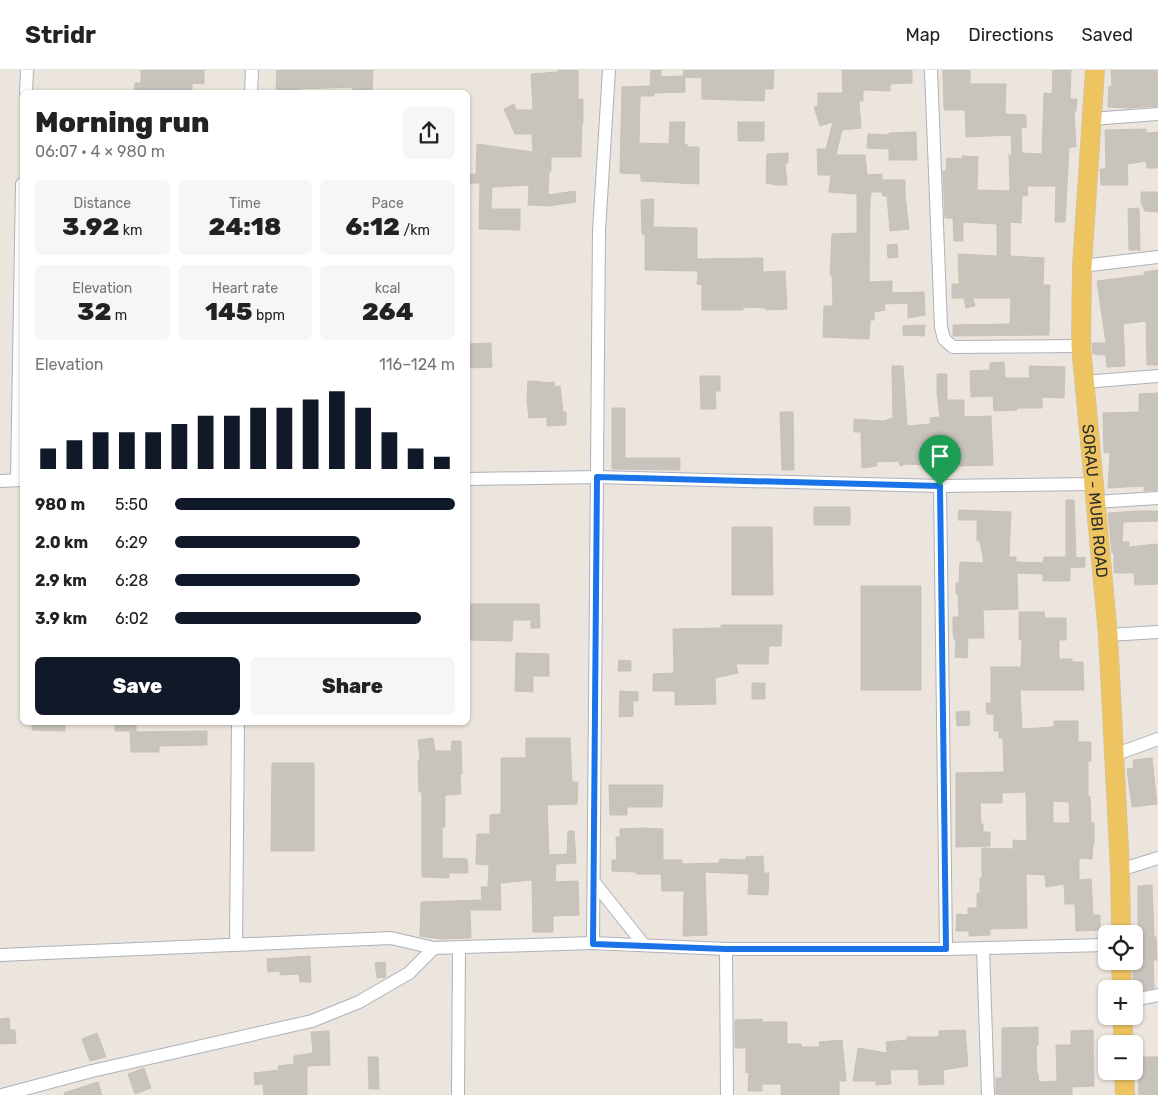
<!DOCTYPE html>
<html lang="en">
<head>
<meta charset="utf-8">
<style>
	:root { --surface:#fff; --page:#f6f6f6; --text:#222; --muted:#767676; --line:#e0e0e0; --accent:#111827 }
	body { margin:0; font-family:Rubik,sans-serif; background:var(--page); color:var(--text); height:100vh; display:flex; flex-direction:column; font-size:19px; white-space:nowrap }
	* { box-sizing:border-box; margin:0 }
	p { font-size:16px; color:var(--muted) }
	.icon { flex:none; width:28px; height:28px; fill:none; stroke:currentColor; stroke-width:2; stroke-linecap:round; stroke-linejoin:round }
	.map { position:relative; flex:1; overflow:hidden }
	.drawer { position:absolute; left:20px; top:20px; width:450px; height:635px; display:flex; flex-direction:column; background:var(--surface); border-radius:8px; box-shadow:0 1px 4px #0004 }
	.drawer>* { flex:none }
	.tools { position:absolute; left:1098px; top:855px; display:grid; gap:10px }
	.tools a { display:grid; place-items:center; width:45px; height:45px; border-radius:8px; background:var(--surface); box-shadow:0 1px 4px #0004; font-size:25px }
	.pin { position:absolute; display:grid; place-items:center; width:42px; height:42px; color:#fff; margin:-51px -21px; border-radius:50% 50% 50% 0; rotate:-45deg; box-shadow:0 0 5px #0007 }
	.pin .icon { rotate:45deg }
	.round { display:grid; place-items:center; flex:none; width:52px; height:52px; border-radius:8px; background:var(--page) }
	.head { display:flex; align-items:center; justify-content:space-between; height:85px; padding:0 15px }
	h1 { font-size:28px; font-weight:800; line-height:38px }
	.figures { display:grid; grid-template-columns:repeat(3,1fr); gap:8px; height:85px; padding:5px 15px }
	.figures div { display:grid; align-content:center; border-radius:8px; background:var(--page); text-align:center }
	.figures b { font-size:25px; font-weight:800 }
	.figures small { font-size:14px; font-weight:400 }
	.figures p { font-size:14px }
	.chart { height:140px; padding:10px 15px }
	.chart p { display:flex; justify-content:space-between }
	.chart svg { width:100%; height:90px; margin-top:5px; stroke:var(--accent); stroke-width:6 }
	.primary-button { display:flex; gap:10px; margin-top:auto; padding:10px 15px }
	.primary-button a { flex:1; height:58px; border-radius:8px; background:var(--accent); color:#fff; font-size:20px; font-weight:800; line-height:58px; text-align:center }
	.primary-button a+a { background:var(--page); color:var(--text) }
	ul { padding:0 15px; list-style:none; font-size:16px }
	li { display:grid; grid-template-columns:80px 60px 1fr; align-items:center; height:38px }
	li i { height:12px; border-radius:6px; background:var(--accent) }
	header { display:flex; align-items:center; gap:30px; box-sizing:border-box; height:70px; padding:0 25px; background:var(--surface); border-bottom:1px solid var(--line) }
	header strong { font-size:24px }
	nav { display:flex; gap:28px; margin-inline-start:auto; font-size:18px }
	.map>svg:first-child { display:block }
	.building { fill:#c8c3bc; stroke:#c8c1b7; fill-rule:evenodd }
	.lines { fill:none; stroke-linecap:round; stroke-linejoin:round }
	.street-casing { stroke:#adb1bb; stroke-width:14 }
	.primary-casing { stroke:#c4c4c4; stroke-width:20 }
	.street { stroke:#fff; stroke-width:12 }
	.primary { stroke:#eec461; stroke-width:19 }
	.route-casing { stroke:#fff; stroke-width:10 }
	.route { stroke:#1a73e8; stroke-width:6 }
	.labels { text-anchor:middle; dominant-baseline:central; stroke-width:4.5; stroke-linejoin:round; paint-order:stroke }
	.street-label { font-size:16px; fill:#2b2b2b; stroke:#fff }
</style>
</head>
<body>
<header>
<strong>Stridr</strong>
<nav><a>Map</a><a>Directions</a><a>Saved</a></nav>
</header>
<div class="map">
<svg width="1158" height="1025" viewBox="0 0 1158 1025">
	<rect width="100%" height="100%" fill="#ece5dd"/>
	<!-- building -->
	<g class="building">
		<path d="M141 0H204V14L192 13V22H134L135 13H141Z"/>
		<path d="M277 0H373L372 22H353V17L298 19V22H276Z"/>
		<path d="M558 0H578V29H583V53H582L581 82V87H551V101H549L548 125 575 121 576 132 548 136 528 135 529 115 492 117 491 139H520V160L479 159 480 113H468V105L476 104 477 74 533 82 532 64H515L504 39 514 34 516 40H533L531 4 558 2Z"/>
		<path d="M651 0H661V7L683 6 684 0H774L773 19H765L764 31 702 29V8L685 7V22L654 23V26H640L639 73 669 74 670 52H685L684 74H687V77H699V114L641 111V104L620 103 622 17 650 16Z"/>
		<path d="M842 0H912V13L890 14V21L863 20V31H859L861 58 842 60 836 85H865L867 105 882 104V110H905V126L909 159 890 161 887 126H883L882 122H871V127H870L869 212 892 211V223L924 222 925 245 908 248V233L884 234 885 240 874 242V250H870L869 269 823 267 824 236H833L832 205H830L832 164 857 163V124L829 122 831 105H818L817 79H826L833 52 820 56 814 37 818 36V23H843Z"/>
		<path d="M943 0H970V14H1006L1005 44 1026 45V58L1021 57 1022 83 1042 84 1044 23 1052 24 1053 0H1071L1070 29H1077L1076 41H1074L1076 77H1069L1065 152H1055L1056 116H1027L1028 125 1022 126 1021 153 1010 152V186L1044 188 1043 215H1050L1049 265 953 266V255L1010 254 1011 228H973L975 236 966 238 964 228H952V214H959L958 184 997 186V154L963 152V171H954L953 148H945L943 101H946L947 88 962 89V86L978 87 977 120 1010 121 1009 85H1012L1011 65 966 67 965 40H944Z"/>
		<path d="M1111 0H1157L1158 36 1129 38 1108 37 1109 16 1112 17Z"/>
		<rect x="738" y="52" width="26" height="19"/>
		<path d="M1146 59V63L1158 62V98H1147L1146 91 1127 94 1128 115H1101L1100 99H1106L1105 60Z"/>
		<path d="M916 62 917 90H889V79L867 78 868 64 889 65V63Z"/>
		<path d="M788 83V93H785L787 115H776L766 113 767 84Z"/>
		<path d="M1141 122H1158V142L1145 141 1141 133Z"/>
		<path d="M654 129 653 157 697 158V189L763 188V202L785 201 787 239 766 240V238L743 237V240H702V215L697 214 698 201 645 200V165L642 164 641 130Z"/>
		<path d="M1139 138 1140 180H1129L1128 139Z"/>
		<path d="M897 174 898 187 888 188 887 175Z"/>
		<path d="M1158 200V295H1147L1146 251 1123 254 1125 296 1107 297 1106 285 1093 284 1092 273H1106L1097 211 1145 205 1144 202Z"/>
		<path d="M925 255 924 266 903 265V256Z"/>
		<path d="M491 273 492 297 468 298V274Z"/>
		<path d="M1004 292 1005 308H1030L1029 296 1065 297 1064 328 1042 327V338H1017V340L994 341 993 326 971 327 970 301 990 300V293Z"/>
		<path d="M892 296H903L907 356 930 354V348L940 347 937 324V304H947V330H964V347L991 346 993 395 925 397V395L906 394 900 396 899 391 876 392 877 396 862 398 861 362H854V349L883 351 893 348Z"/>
		<path d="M700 306H720V321H715L716 339H701Z"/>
		<path d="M528 311 543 312 542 313 554 312 555 317 560 316 563 342H566V355L547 356V347L529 348 527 331Z"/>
		<path d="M1158 323V420L1144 421V416L1108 418 1110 382 1104 383 1103 343 1139 342V324Z"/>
		<path d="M612 338H625V388H680V400L612 399Z"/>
		<path d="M780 342H793L794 400H782Z"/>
		<path d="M1066 430H1074L1076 488 1085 487V497L1070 498V511H1043V504L1017 503 1018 539 983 540 984 568H968L967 588 955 587 956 569H954L953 562V547H959L958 524H956V513H959L960 492 984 493 980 471H977V450H958L959 440 1011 442 1009 487H1016V492L1043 493 1044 487H1066Z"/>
		<rect x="814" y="437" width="36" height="18"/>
		<path d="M1139 441H1158V451L1123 452 1122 472H1129V477L1157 474 1158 514 1135 515 1134 503H1114V483H1112L1108 443Z"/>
		<path d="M732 457H772L773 525H732Z"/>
		<rect x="861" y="516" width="60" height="104"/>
		<path d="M468 534H539L540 558H531V550H513L512 571 468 570Z"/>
		<path d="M1019 542H1044L1045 548H1066V570H1059V589H1072V592H1083L1084 620H1020L1022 659 1054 657V651H1078V672H1091V691H1088V726H1090L1091 753H1094V774L1093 775 1092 789 1079 788V810L1091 809 1093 845H1100V860L1076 861 1075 834H1065L1064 814 1046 817 1045 805 1026 804 1027 858 990 859V865L969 866V861H956L957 844 968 845V838H977V823H980V808H982V778L1013 779V770L1027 771 1026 722 1002 723V733H980L981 754H983V762H990V776L956 777V703L1004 702 1003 668H999V661H994V644H987L986 633H991V597H1021L1022 570H1019ZM1053 731 1069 732 1070 753H1053Z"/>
		<path d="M721 555H782L781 576H769L768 594H736L738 603 715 608 716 634 675 635V621H653V604L674 603 673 559 721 558Z"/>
		<path d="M516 583 549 584V606H533V622L515 621Z"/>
		<path d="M619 590 631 591V601H618Z"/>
		<rect x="752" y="613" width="13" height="16"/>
		<path d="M620 621 638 622V631H633V646L619 647Z"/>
		<path d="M969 641 970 655 957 656 956 642Z"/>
		<path d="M32 652H65V661L32 660Z"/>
		<rect x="115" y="652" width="21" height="9"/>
		<path d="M207 661V675L159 676V682H131L130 662Z"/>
		<path d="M433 668 435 681H451L452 671H461L462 704H460L461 724 445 725V757H442V788L467 789 468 803H449V808L422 807V722H419L418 690H420L418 670Z"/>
		<path d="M526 668H570L572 712H578L577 734 547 735 549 785 567 784 568 761H574L576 793 556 794 555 812 578 811 579 845 553 846V862H533L532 810 500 813 501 840H470L471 868 440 869 420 866 421 832 482 830 481 817H488L489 795 476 794 477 764H490V745L501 744V688H526Z"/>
		<path d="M1152 688 1157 734 1132 737 1127 699 1134 698 1133 690Z"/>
		<path d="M272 693H314V781H271Z"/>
		<path d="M609 715H663L662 737H627V745H610Z"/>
		<path d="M645 758 663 759V790H682V794L719 793 720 789 746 790V787L763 786 764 803H769L768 825 748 824 749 804 705 802 707 865 683 866 684 821H662L661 804H636V802L612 801V790H617L616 767H620V759Z"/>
		<path d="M1152 815 1154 867H1156L1157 890H1153L1154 918 1134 922 1132 892H1138V816Z"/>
		<path d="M310 886 311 912H300L299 904 280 905V901L268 902 267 889Z"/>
		<path d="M385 892 386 907 377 908 375 893Z"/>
		<path d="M9 948 10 960H15L16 973 0 974V949Z"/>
		<path d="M762 949V952H787V974H801V977H820L819 972 842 970 846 1011H839V1025H781V1014H762V1021H748L749 1002 746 1003V978H735V950Z"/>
		<path d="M1038 957V975L1036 976 1037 1004H1038L1039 1012 1057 1011 1056 975H1071V961L1093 960 1094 1016 1072 1017V1025H996V1008H1002V958Z"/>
		<path d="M965 960 968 996 943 1000 944 1014 919 1015 918 999 890 1000 891 1014 876 1015V1011H853L858 978 887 983 886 972 907 970V967H939V961Z"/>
		<path d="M329 961 330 995 307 996V1025H264L263 1014 255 1015 254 1003 279 1000 278 996 294 994V986L313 983 311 962Z"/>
		<path d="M97 963 106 987 90 991 82 969Z"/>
		<path d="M368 987H378L379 1019H369Z"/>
		<path d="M1138 987H1158V1025H1139Z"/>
		<path d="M144 998 151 1018 135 1024 128 1004Z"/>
		<path d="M98 1012 102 1025H64V1023Z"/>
	</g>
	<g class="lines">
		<defs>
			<g id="street">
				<path d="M931 0 941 257 944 269 953 277 1081 276"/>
				<path d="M26 22 27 0"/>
				<path d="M251 22 252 0"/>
				<path d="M1091 49 1158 44"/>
				<path d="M1082 196 1158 187"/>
				<path d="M1084 312 1158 306"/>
				<path d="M468 409 597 407 940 416 1093 414"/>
				<path d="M17 410 22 114"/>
				<path d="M0 411 22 410"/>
				<path d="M940 416 946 879"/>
				<path d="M1095 432 1158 428"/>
				<path d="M1108 565 1158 562"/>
				<path d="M1114 685 1158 669"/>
				<path d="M1120 800 1158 788"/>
				<path d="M594 812 644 875"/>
				<path d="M593 873 599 161 609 0"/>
				<path d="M236 875 238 652"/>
				<path d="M983 878 988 1025"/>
				<path d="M726 879 727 1025"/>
				<path d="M0 885 391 868 434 878 593 873 726 879H946L1106 875"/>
				<path d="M1134 930 1158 925"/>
				<path d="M2 1025 92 1001 312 951 359 932 409 903 434 878"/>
				<path d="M458 1025 459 878"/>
			</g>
			<g id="primary">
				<path id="s1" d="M1095 0 1082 196 1081 276 1108 565 1120 800 1121 864"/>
				<path d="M1121 891 1122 919"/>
				<path d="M1123 946V974"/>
				<path d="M1124 1001 1125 1025"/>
			</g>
		</defs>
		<!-- street casing -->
		<use href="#street" class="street-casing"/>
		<!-- primary casing -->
		<use href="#primary" class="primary-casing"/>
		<!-- street -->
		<use href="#street" class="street"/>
		<!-- primary -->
		<use href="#primary" class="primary"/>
	</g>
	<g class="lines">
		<defs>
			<path id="route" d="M597 407 940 416 946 879H726L593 874Z"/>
		</defs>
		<!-- route casing -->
		<use href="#route" class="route-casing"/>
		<!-- route -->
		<use href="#route" class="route"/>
	</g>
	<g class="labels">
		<!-- street labels -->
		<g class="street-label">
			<text stroke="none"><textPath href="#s1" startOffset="432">SORAU - MUBI ROAD</textPath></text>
		</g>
	</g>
</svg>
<div class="tools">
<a><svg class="icon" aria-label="locate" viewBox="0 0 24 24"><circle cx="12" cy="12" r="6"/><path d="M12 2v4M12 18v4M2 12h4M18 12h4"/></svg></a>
<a>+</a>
<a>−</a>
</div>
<div class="pin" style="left:940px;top:416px;background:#1e9e55"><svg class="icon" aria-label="arrive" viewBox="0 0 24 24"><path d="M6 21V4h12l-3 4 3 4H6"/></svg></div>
<section class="drawer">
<div class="head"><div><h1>Morning run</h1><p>06:07 · 4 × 980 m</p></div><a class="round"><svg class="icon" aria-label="share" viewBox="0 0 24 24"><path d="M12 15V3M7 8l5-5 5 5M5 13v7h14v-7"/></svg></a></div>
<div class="figures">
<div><p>Distance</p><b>3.92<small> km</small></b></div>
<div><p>Time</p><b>24:18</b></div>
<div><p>Pace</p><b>6:12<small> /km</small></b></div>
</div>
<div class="figures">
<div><p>Elevation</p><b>32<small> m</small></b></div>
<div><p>Heart rate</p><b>145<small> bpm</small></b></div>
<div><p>kcal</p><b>264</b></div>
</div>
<div class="chart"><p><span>Elevation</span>116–124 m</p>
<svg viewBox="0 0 160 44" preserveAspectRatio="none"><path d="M5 44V34M15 44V30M25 44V26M35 44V26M45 44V26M55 44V22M65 44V18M75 44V18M85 44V14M95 44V14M105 44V10M115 44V6M125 44V14M135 44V26M145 44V34M155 44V38"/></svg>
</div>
<ul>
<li><b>980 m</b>5:50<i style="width:100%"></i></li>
<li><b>2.0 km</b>6:29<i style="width:66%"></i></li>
<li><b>2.9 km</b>6:28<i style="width:66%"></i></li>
<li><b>3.9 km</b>6:02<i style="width:88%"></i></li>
</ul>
<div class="primary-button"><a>Save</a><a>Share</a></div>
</section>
</div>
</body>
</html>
